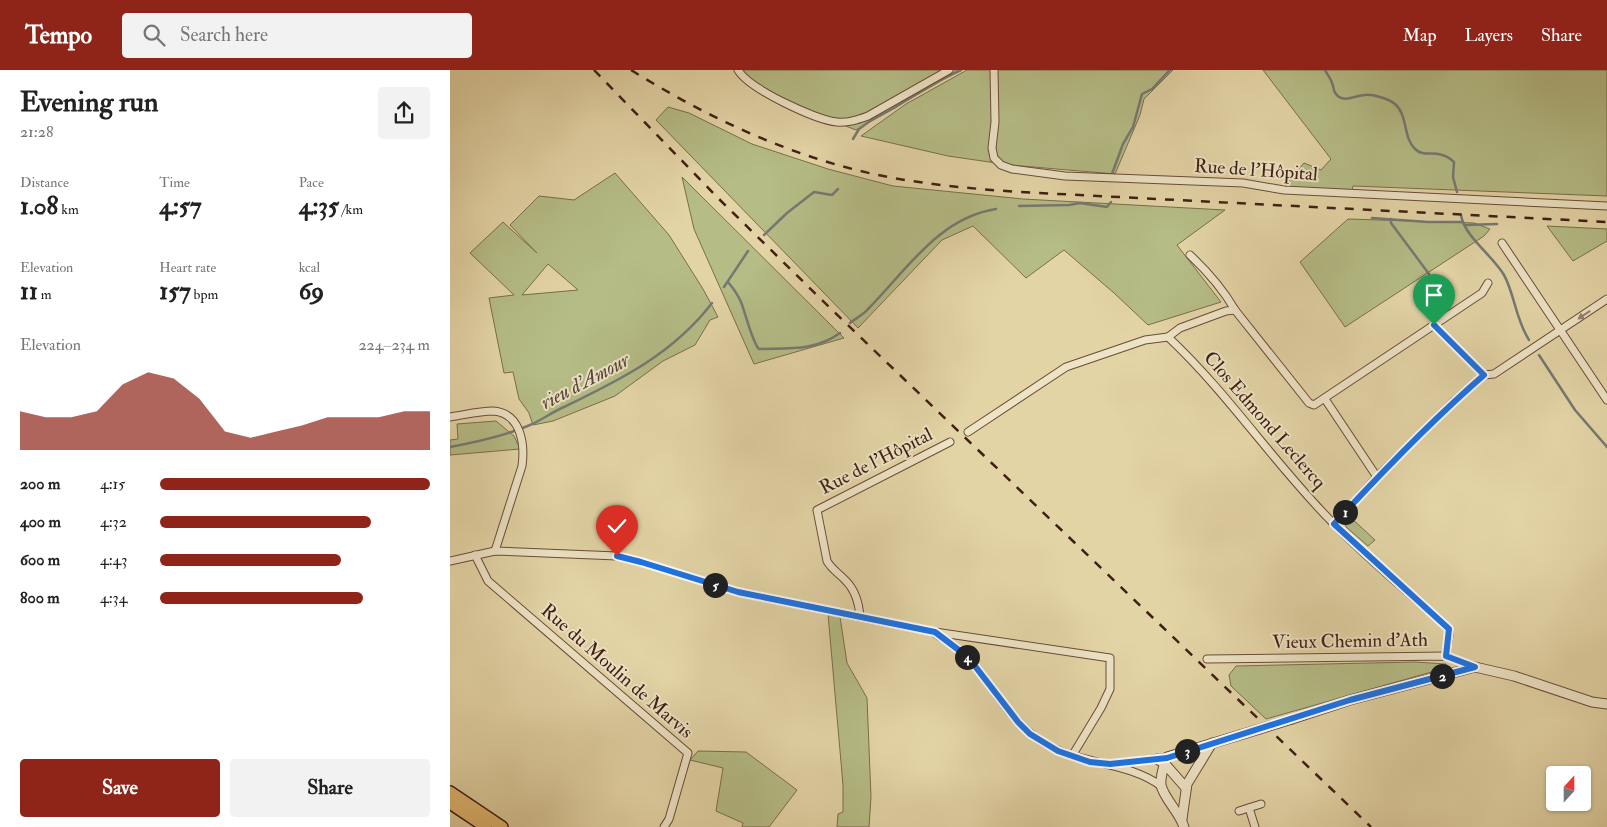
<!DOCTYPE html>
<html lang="en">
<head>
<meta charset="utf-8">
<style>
	:root { --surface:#fff; --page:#f2f2f2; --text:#222; --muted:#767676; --accent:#8f2418 }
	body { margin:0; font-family:"IM FELL Double Pica",serif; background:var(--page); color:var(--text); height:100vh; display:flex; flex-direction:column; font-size:19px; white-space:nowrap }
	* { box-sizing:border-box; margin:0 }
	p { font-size:16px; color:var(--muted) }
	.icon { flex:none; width:28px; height:28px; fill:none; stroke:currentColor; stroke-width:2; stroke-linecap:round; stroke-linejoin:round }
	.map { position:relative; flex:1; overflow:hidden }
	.sheet { display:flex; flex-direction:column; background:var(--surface); width:450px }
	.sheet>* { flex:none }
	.needle { width:32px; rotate:21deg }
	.fabs { position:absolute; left:1096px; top:696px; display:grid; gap:10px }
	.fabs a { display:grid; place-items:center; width:45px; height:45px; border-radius:5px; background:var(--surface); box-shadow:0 1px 4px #0004; font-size:25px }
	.pin { position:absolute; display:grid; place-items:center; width:42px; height:42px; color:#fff; margin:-51px -21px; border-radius:50% 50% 50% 0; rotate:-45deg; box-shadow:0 0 5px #0007 }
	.pin .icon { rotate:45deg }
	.km { position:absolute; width:25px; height:25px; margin:-12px; border-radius:50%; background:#222; color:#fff; font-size:14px; line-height:25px; text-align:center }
	.round { display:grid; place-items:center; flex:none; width:52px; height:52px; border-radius:5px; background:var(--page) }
	.head { display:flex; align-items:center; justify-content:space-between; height:85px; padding:0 20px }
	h1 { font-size:28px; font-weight:700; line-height:38px }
	.stats { display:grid; grid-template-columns:repeat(3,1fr); gap:8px; height:85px; padding:5px 20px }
	.stats div { display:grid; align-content:center }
	.stats b { font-size:25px; font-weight:700 }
	.stats small { font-size:14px; font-weight:400 }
	.stats p { font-size:14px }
	.chart { height:140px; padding:10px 20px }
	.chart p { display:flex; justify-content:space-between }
	.chart svg { width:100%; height:90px; margin-top:5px; fill:var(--accent); opacity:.7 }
	.action { display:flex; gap:10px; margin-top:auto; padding:10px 20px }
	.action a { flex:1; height:58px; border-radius:5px; background:var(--accent); color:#fff; font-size:20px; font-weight:700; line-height:58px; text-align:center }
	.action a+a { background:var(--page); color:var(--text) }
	ul { padding:0 20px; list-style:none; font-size:16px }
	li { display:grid; grid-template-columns:80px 60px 1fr; align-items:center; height:38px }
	li i { height:12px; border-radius:6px; background:var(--accent) }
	header { display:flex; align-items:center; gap:30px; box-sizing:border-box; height:70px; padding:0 25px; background:var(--accent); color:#fff }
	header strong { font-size:24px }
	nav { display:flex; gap:28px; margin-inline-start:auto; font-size:18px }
	.search { width:350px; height:45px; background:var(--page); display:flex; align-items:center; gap:12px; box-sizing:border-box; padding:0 18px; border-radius:5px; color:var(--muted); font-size:19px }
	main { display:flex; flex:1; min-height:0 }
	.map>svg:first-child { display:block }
	.green { fill:#b5bc86; stroke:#7a6d4c; fill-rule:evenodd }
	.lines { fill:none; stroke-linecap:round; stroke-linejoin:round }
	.stream { stroke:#767973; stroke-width:2.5 }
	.minor-casing { stroke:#694c37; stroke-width:9 }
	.tertiary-casing { stroke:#694c37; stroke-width:11 }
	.primary-casing { stroke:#401e12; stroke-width:14 }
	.minor { stroke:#ede3c5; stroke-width:7 }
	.tertiary { stroke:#ede3c5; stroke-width:9 }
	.primary { stroke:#e2ba73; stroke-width:11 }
	.rail { stroke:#401e12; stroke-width:2.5; stroke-dasharray:9 9; stroke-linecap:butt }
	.tertiary-bridge-casing { stroke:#694c37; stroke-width:11; stroke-linecap:butt }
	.tertiary-bridge { stroke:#ede3c5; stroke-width:9 }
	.oneway { fill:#96806c }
	.route-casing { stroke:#fff; stroke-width:10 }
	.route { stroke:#1a73e8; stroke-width:6 }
	.labels { text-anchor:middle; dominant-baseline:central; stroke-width:4; stroke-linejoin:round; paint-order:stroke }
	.street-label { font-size:19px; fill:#401e12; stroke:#ede3c5 }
	.water-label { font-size:20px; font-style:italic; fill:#56443a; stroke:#ede3c5 }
</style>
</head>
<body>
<header>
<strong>Tempo</strong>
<div class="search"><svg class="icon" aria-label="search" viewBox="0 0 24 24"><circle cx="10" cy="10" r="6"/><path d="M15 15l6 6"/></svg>Search here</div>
<nav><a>Map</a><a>Layers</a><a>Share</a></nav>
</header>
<main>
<section class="sheet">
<div class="head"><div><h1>Evening run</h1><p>21:28</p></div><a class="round"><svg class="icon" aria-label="share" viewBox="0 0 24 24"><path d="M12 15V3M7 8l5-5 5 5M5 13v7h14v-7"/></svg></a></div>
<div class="stats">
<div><p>Distance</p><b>1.08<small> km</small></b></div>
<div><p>Time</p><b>4:57</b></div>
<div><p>Pace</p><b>4:35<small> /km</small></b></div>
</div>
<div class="stats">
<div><p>Elevation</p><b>11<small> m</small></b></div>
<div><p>Heart rate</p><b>157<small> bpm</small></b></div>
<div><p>kcal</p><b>69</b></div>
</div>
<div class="chart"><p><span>Elevation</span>224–234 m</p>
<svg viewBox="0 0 160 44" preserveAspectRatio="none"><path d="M0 44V25L10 28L20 28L30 25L40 12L50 6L60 9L70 19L80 35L90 38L100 35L110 32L120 28L130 28L140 28L150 25L160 25V44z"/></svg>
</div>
<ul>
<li><b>200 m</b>4:15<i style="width:100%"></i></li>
<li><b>400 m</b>4:32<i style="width:78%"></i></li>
<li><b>600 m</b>4:43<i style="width:67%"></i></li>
<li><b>800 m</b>4:34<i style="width:75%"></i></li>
</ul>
<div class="action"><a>Save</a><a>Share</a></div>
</section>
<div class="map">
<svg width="1157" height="757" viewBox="0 0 1157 757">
	<rect width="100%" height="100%" fill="#e3d4a6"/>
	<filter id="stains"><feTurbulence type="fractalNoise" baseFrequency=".004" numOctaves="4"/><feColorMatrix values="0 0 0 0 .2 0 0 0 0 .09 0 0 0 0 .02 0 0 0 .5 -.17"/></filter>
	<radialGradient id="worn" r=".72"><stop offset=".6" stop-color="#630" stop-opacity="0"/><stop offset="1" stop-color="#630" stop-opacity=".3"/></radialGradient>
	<!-- green -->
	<g class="green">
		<path d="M289 0H510L406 60 322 27Z"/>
		<path d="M517 0H723L694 29 690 45 665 104 560 95 498 86 411 66 456 34Z"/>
		<path d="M813 0H1157V126L903 116 902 121 834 117 854 93 871 100 881 89Z"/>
		<path d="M218 37 239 43 302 74 378 99 443 116 573 129 775 140 727 175 771 232 698 255 664 223 614 180 576 208 523 156 492 170 408 258 206 50Z"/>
		<path d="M165 103 219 165 253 219 268 247 260 250 245 275 213 291 165 326 103 351 83 355 79 343 69 329 63 302 54 303 39 228 64 225 20 183 53 152 87 183 60 155 89 126 124 130ZM98 194 128 220 72 225Z"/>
		<path d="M232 107 394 268 304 294 244 159Z"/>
		<path d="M898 149 1024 153 1040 159 1034 166 895 257 850 192Z"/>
		<path d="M1097 156 1157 159V171L1123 191Z"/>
		<path d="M46 351 64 366 70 379 0 385V370L8 369 7 354Z"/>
		<path d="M899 446 925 470 918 476 896 457 895 449Z"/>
		<path d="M378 544 390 547 397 593 417 628 421 727 419 757H387L388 744 393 742V715Z"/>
		<path d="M965 592 996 594 999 597 816 649 781 616 779 605 786 596Z"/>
		<path d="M248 681 296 682 347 720 319 757H292L293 753 266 741 273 698 240 690Z"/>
	</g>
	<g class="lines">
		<!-- stream -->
		<g class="stream">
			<path d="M875 0C877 4 881 9 882 13 884 17 883 21 886 24 893 34 906 25 915 25 923 24 939 29 945 34 958 45 953 68 965 79 975 89 988 77 1004 92L1003 107 1007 122"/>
			<path d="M403 69 409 59 420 51 444 38 484 13 511 0"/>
			<path d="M662 104 673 74 683 57 692 24 702 19 720 0"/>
			<path d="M569 136 619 135 630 133 657 137 661 132"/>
			<path d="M1011 145C1014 166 1043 186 1054 205 1065 225 1065 248 1079 270"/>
			<path d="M922 148 978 152H1012"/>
			<path d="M941 149V153L979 204"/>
			<path d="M1016 155 1047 154"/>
			<path d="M314 165 337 143 364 122 382 125 388 119"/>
			<path d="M278 212C283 218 288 225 291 232 295 242 303 274 309 279 339 278 365 281 390 263"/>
			<path d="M274 217 298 181"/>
			<path d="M400 253C406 248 413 245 418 239 456 201 488 148 546 139"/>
			<path d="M1089 285 1125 340 1157 377"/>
			<path d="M0 377C27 372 55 366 80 355 92 350 102 342 114 337 170 310 223 284 262 233"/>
		</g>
		<defs>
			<g id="minor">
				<path d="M288 0C299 19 366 50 387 52 398 53 407 50 418 46L499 0"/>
				<path d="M544 0 545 52 542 78 544 88 551 95 562 99 615 106 793 113 834 120 1157 136"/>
				<path d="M1052 173 1157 330"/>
				<path d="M740 185C758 202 773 219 785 240L859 333 864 335 1032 223 1038 213"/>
				<path d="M984 255 1034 305"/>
				<path d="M718 267C779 324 825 395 884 454 920 491 961 524 999 559V565L996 586"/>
				<path d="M875 329 927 407"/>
				<path d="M0 347C14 345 29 341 43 341 71 343 75 374 72 396L45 481"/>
				<path d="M518 362 616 297 695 270 718 267 730 258 776 241 785 240"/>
				<path d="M884 454 927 407 1002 333 1034 305 1044 304 1157 229"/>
				<path d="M25 485 38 511 238 683 219 749 214 757"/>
				<path d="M0 491 45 481 167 486 191 492 288 522 410 547 485 562 660 588V619L651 638 622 686"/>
				<path d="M410 547C409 534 406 521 396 511 390 504 382 500 377 491L367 440 500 372"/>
				<path d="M485 563C496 571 509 578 518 588 544 616 561 654 594 673 630 695 677 691 711 716"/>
				<path d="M757 589 996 586 1025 597"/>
				<path d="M663 694 712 688"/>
				<path d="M799 738 805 757"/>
				<path d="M789 741 811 734"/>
			</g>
			<g id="tertiary">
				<path d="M842 649 900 630 1025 597 1064 606 1142 632 1157 634"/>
				<path d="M707 689 715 694 736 718"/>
				<path d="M732 749 737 714 762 673"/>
				<path d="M734 757C730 743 713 727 711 715 710 705 714 696 717 687L790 665"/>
			</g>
			<g id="primary">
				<path d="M0 722 52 757"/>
				<path d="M0 733 36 757"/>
			</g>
		</defs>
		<!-- minor casing -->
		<use href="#minor" class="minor-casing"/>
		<!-- tertiary casing -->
		<use href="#tertiary" class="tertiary-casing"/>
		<!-- primary casing -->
		<use href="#primary" class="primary-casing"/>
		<!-- minor -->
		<use href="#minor" class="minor"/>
		<!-- tertiary -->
		<use href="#tertiary" class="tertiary"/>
		<!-- primary -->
		<use href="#primary" class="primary"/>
		<!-- rail -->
		<g class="rail">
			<path d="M144 0 269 129 379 237 921 757"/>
			<path d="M181 0C260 49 345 89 438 107 481 115 525 119 570 122L1157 152"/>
		</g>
		<defs>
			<path id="tertiary-bridge" d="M790 665 842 649"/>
		</defs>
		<!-- tertiary-bridge casing -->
		<use href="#tertiary-bridge" class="tertiary-bridge-casing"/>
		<!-- tertiary-bridge -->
		<use href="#tertiary-bridge" class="tertiary-bridge"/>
	</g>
	<!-- one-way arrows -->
	<defs><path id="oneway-solid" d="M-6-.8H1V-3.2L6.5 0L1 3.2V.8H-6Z" transform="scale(1.25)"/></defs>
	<use class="oneway" href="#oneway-solid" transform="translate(1134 245) rotate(146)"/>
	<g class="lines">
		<defs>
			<path id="route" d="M167 486 191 492 288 522 485 562 518 587 568 652 580 664 608 681 640 692 660 694 717 688 900 630 1025 597 996 586 999 559 884 454C932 402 981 351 1034 305L984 255"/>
		</defs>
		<!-- route casing -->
		<use href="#route" class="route-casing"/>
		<!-- route -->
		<use href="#route" class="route"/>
	</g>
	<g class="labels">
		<!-- street labels -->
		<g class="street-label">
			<text transform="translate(806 100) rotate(4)">Rue de l'Hôpital</text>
			<text transform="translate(815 350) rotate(49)">Clos Edmond Leclercq</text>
			<text transform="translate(426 391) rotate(-27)">Rue de l'Hôpital</text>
			<text transform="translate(900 571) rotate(-1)">Vieux Chemin d'Ath</text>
			<text transform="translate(167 601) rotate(41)">Rue du Moulin de Marvis</text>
		</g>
		<!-- water labels -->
		<g class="water-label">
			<text transform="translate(135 311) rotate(-28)">rieu d'Amour</text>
		</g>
	</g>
	<rect width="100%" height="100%" filter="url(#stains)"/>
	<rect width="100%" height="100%" fill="url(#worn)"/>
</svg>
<div class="fabs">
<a><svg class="needle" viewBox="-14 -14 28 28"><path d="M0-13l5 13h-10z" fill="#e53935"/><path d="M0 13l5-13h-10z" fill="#767676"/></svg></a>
</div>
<div class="pin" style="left:984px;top:255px;background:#1e9e55"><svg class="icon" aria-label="arrive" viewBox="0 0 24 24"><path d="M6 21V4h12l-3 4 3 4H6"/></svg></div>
<div class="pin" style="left:167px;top:486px;background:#d93025"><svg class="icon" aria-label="check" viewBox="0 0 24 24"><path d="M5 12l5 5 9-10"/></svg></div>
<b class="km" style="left:895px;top:442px">1</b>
<b class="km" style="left:992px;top:606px">2</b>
<b class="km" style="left:737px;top:681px">3</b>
<b class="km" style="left:517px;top:587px">4</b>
<b class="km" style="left:265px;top:515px">5</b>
</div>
</main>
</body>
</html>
